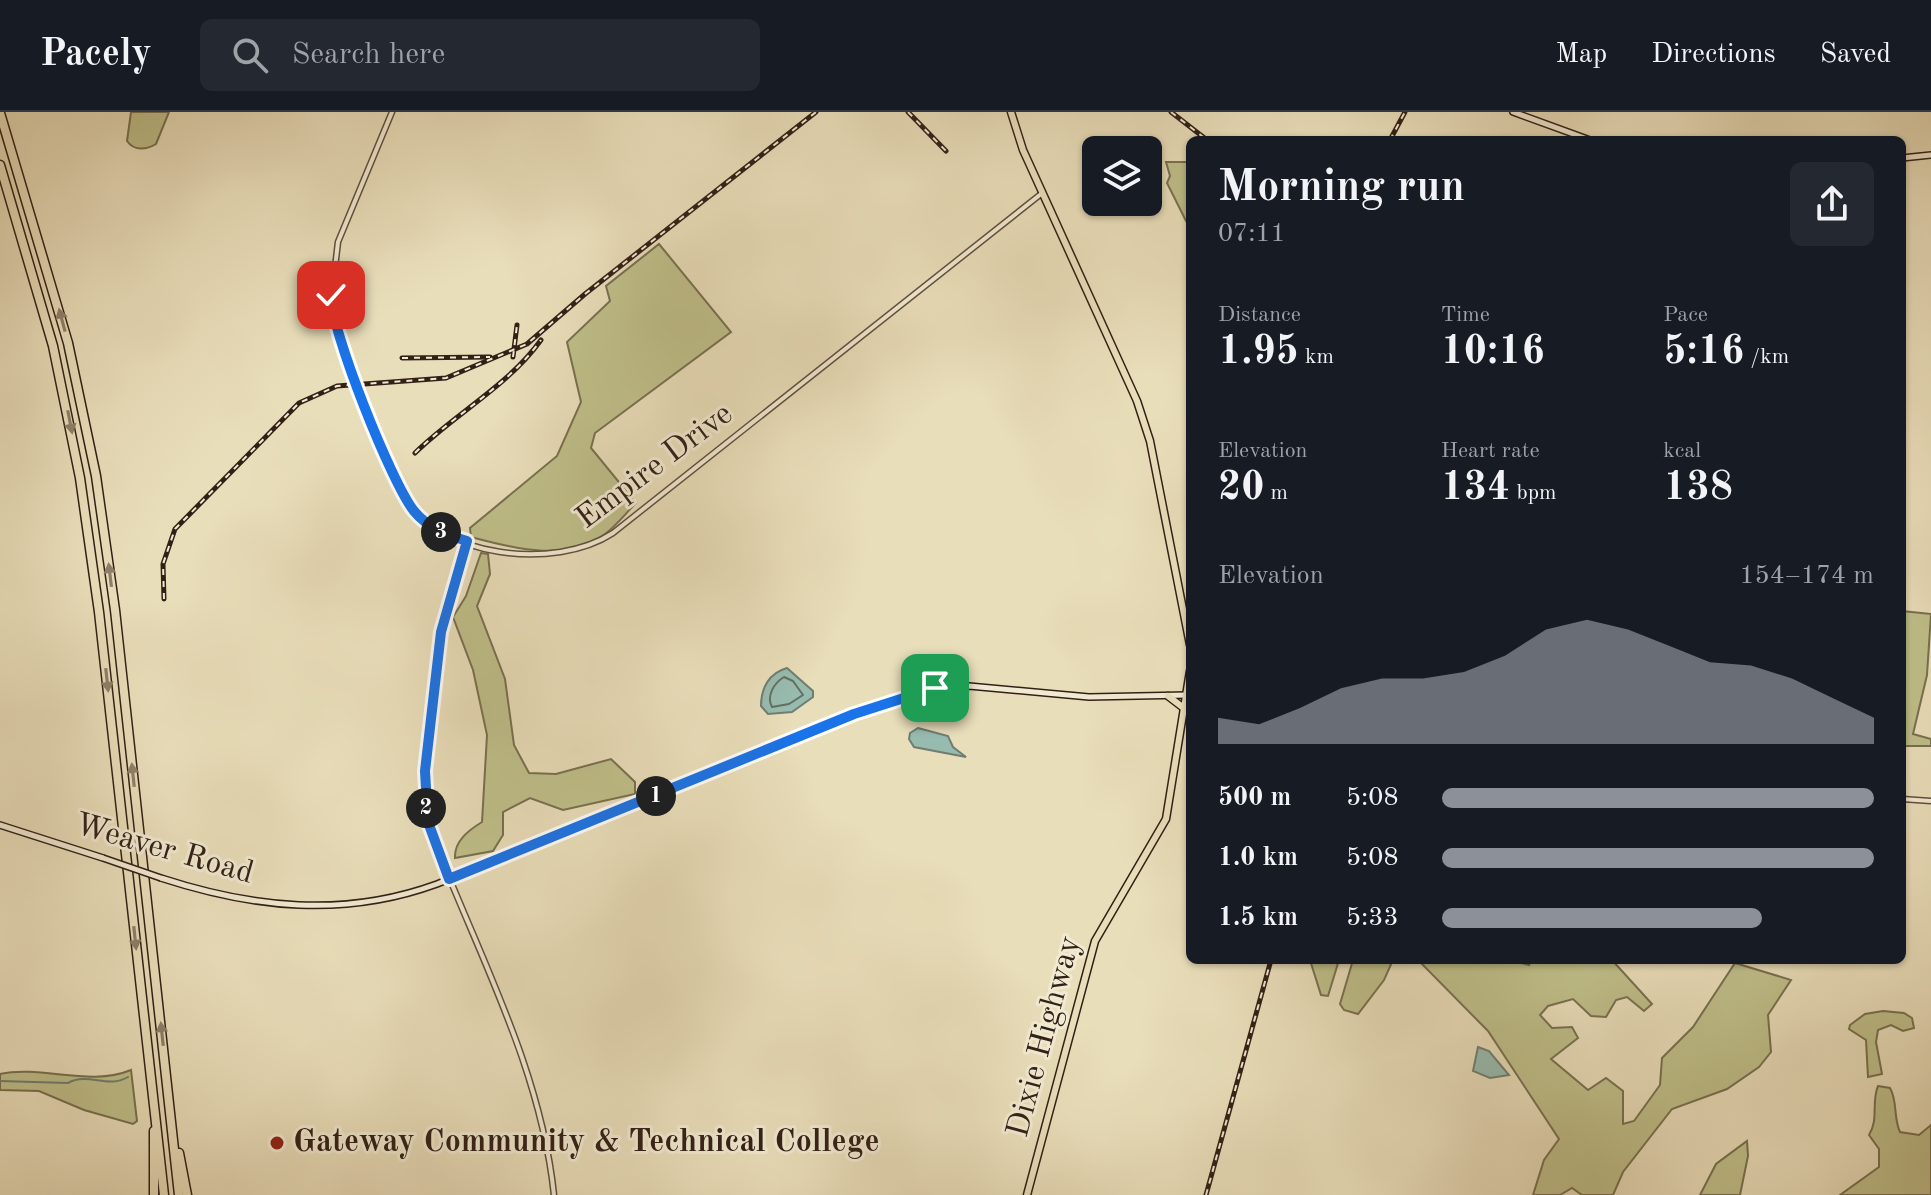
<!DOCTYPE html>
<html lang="en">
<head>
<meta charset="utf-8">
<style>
	:root { --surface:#171b24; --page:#242831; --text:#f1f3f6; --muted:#9ea1a6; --line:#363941; --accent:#8c9099 }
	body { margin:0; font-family:"Old Standard TT",serif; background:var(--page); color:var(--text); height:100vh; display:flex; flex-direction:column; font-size:30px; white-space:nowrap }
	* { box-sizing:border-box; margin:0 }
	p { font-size:26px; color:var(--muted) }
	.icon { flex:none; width:44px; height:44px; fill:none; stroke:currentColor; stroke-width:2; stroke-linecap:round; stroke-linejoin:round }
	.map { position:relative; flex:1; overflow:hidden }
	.side { position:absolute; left:1186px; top:24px; width:720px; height:828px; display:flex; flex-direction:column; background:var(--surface); border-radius:12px; box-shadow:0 2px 6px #0004 }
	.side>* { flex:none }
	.controls { position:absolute; left:1082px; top:24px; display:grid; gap:16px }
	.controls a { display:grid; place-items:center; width:80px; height:80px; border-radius:12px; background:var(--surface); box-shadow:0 2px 6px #0004; font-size:40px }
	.pin { position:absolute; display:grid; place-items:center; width:68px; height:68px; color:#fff; margin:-34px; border-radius:16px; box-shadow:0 4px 12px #0006 }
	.km { position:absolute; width:40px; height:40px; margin:-20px; border-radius:50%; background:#222; color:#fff; font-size:22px; line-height:40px; text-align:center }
	.round { display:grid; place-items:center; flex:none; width:84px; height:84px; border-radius:12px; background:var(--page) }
	.summary { display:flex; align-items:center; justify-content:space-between; height:136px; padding:0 32px }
	h1 { font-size:44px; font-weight:600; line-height:60px }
	.stats { display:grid; grid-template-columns:repeat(3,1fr); gap:12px; height:136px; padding:8px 32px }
	.stats div { display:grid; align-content:center }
	.stats b { font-size:40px; font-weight:600 }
	.stats small { font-size:22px; font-weight:400 }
	.stats p { font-size:22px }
	.chart { height:224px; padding:16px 32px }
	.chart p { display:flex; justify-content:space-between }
	.chart svg { width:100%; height:144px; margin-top:8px; fill:var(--accent); opacity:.7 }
	ul { padding:0 32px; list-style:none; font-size:26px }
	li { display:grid; grid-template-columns:128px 96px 1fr; align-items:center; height:60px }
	li i { height:20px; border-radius:10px; background:var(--accent) }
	header { display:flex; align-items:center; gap:48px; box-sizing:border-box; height:112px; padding:0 40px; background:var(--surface); border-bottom:2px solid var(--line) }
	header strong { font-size:38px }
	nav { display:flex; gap:44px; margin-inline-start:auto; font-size:28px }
	.search { width:560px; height:72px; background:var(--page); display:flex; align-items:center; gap:20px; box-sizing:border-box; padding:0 28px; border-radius:12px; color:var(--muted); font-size:30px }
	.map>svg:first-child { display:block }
	.green { fill:#bfbf8a; stroke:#787050; stroke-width:2 }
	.water { fill:#97bcaf; stroke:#6f7e72; stroke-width:2 }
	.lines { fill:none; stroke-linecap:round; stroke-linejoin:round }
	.shore { stroke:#646e62; stroke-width:2 }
	.stream { stroke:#6f7e72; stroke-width:2 }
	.tertiary-casing { stroke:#60503f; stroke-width:7 }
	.secondary-casing { stroke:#322016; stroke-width:8 }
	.primary-casing { stroke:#322016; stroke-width:9 }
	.motorway-casing { stroke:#322016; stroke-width:11 }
	.tertiary { stroke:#f1ead2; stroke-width:4 }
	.secondary { stroke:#f1ead2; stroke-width:5 }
	.primary { stroke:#e9deba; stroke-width:6 }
	.motorway { stroke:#e9deba; stroke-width:8 }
	.rail-casing { stroke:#322016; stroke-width:5 }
	.rail { stroke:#f1ead2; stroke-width:2; stroke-dasharray:6; stroke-linecap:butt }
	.secondary-bridge-casing { stroke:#322016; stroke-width:8; stroke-linecap:butt }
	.secondary-bridge { stroke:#f1ead2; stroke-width:5 }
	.oneway { fill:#8e7f68 }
	.route-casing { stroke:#fff; stroke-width:16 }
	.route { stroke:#1a73e8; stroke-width:10 }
	.poi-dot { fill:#8f2418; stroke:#f1ead2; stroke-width:3 }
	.labels { text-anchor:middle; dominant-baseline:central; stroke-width:6; stroke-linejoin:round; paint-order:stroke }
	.street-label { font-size:32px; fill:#322016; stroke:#f1ead2 }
	.poi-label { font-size:32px; font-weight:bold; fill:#322016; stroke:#f1ead2; text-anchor:start }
</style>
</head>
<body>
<header>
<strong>Pacely</strong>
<div class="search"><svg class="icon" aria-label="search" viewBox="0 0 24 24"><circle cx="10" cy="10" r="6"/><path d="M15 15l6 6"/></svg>Search here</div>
<nav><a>Map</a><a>Directions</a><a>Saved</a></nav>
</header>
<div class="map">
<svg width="1931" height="1083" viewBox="0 0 1931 1083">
	<rect width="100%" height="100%" fill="#e9deba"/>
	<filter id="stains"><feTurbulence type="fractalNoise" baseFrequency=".0025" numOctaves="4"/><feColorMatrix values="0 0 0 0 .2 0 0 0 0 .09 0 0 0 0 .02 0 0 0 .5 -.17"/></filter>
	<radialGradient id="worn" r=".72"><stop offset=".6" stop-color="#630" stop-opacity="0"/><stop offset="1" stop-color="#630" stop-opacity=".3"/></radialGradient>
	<!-- green -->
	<g class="green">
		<path d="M131 0H169L156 32C146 38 134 39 127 29Z"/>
		<path d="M1166 50H1190V106L1186 109 1167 71 1170 64Z"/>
		<path d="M659 132 731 220 595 321 591 336 636 391C626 401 616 414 605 422 564 451 514 436 471 425L470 416 557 344 581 290 567 230 610 189 606 174Z"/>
		<path d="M481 441 488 442 490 462 477 494 505 567 514 633 529 661 556 662 611 647 635 670V682L563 698 530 686 503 700V723L493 739 455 746C454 729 469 718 482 710L487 623 473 558 453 505 466 484Z"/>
		<path d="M1902 499 1931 502 1927 563 1913 622 1931 627V634H1902Z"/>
		<path d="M1310 848H1339L1328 884 1321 883Z"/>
		<path d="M1353 848H1393L1384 868 1358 902 1344 898 1340 892Z"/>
		<path d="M1418 848H1510L1529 853 1532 848H1612L1652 892 1644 899 1627 885 1616 888 1606 905 1591 904 1573 887 1548 894 1540 903 1552 916 1572 915 1578 926 1551 947 1588 978 1606 966 1623 979V1012L1634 1009 1660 973 1662 946 1693 915 1735 851 1791 868 1768 903 1771 940 1759 955 1727 977 1672 997 1623 1060 1613 1083H1582L1572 1076 1560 1083H1533L1544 1048 1559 1027 1488 919Z"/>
		<path d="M1883 899 1904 901 1912 906 1914 916 1903 919 1891 913 1878 918 1876 930 1882 962 1868 965 1866 928 1849 917 1850 913 1865 902Z"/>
		<path d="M131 958 137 1009 133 1012 84 998 39 979 0 978V962C42 953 90 975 131 958Z"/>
		<path d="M1878 974 1890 976C1898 990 1893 1005 1900 1020L1919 1023 1931 1013V1083H1840L1879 1055V1037L1869 1023C1879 1007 1871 991 1878 974Z"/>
		<path d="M1747 1029 1748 1044 1740 1083H1700L1716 1052Z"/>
	</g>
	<!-- water -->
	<g class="water">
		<path d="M787 556 813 579V585L792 600 768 602 761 594C761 576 769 561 787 556Z"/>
		<path d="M918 616 948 624 953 635 966 645 914 635 909 627 910 621Z"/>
		<path d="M1478 935 1489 939 1509 963 1490 966 1473 959Z"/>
	</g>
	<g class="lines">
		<!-- shore -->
		<path class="shore" d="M784 565 793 569 803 583 789 592 772 595C766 584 774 571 784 565Z"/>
		<!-- stream -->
		<path class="stream" d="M0 969 68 971C88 960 108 977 128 965"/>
		<defs>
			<g id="tertiary">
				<path d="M392 0 338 130 330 198 340 231 403 382C437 446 555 459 613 421L1041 82"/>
				<path d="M467 429C441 509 409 647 434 728 479 844 541 957 554 1083"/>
				<path d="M1902 687 1931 689"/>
			</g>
			<g id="secondary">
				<path d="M1513 0 1590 28"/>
				<path d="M1902 46 1931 43"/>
				<path d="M0 713 103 746"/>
				<path d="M161 766C253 796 344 806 437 772L917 580 969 574 1089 585 1187 583"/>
			</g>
			<g id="primary">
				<path d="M1011 0 1023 38 1137 289 1150 329 1190 533"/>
				<path d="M1168 584 1185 597"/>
				<path d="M1027 1083 1095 829 1166 707 1190 559"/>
			</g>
			<g id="motorway">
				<path d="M0 1 68 231 96 364 115 498 179 1083"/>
				<path d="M0 53 53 234 80 366 99 500 164 1083"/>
				<path d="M154 1019V1083"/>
				<path d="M179 1041 187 1083"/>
			</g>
		</defs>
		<!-- tertiary casing -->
		<use href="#tertiary" class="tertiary-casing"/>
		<!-- secondary casing -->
		<use href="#secondary" class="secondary-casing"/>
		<!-- primary casing -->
		<use href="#primary" class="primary-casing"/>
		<!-- motorway casing -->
		<use href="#motorway" class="motorway-casing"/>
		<!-- tertiary -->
		<use href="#tertiary" class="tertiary"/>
		<!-- secondary -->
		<use href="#secondary" class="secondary"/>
		<!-- primary -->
		<use href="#primary" class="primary"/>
		<!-- motorway -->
		<use href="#motorway" class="motorway"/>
		<defs>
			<g id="rail">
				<path d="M908 0 946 39"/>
				<path d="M1171 0 1207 28"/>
				<path d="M1390 28 1405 0"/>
				<path d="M513 245 517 213"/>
				<path d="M402 246 490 245"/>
				<path d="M415 341C456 301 508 274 541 228"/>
				<path d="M164 487 163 452 175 417 299 291 337 274 446 266 527 232 585 182 816 0"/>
				<path d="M1206 1083 1271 848"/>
			</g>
		</defs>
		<!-- rail casing -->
		<use href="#rail" class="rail-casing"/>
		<!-- rail -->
		<use href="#rail" class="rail"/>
		<defs>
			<path id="secondary-bridge" d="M103 746 161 766"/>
		</defs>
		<!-- secondary-bridge casing -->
		<use href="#secondary-bridge" class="secondary-bridge-casing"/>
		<!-- secondary-bridge -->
		<use href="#secondary-bridge" class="secondary-bridge"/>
	</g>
	<!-- one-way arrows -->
	<defs><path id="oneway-solid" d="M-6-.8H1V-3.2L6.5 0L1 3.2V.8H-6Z" transform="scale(2)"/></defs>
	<g class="oneway">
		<use href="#oneway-solid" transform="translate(62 208) rotate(-105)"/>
		<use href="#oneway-solid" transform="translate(70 310) rotate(79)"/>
		<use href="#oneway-solid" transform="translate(110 463) rotate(-97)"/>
		<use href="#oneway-solid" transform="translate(107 568) rotate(84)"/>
		<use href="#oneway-solid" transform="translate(133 663) rotate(-96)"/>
		<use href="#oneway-solid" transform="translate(135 826) rotate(84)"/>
		<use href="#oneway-solid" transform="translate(162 922) rotate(-96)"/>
	</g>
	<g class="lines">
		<defs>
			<path id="route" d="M331 183C330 217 392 372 414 399 428 416 447 423 467 429L441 520 425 659 428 710 449 767 854 602 935 576"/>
		</defs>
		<!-- route casing -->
		<use href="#route" class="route-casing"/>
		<!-- route -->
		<use href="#route" class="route"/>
	</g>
	<!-- markers -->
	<circle class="poi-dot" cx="277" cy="1031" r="8"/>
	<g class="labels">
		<!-- street labels -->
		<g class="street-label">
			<text transform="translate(655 355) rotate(-37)">Empire Drive</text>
			<text transform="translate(164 738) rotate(16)">Weaver Road</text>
			<text transform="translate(1045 925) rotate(-75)">Dixie Highway</text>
		</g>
		<!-- poi labels -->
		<g class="poi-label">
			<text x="293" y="1031">Gateway Community &amp; Technical College</text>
		</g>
	</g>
	<rect width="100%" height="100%" filter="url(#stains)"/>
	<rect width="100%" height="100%" fill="url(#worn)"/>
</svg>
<div class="controls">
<a><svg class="icon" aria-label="layers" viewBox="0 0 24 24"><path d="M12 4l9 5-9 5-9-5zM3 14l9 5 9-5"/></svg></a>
</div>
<div class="pin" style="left:935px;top:576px;background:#1e9e55"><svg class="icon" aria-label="arrive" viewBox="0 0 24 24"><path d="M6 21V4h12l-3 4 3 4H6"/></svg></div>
<div class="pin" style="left:331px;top:183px;background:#d93025"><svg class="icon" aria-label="check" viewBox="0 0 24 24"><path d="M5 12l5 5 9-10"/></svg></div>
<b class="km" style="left:656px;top:684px">1</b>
<b class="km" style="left:426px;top:696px">2</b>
<b class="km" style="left:441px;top:420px">3</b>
<section class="side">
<div class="summary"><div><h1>Morning run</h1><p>07:11</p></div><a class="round"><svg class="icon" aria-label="share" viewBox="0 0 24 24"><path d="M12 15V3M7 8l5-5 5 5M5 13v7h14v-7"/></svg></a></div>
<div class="stats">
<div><p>Distance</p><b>1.95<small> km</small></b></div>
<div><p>Time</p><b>10:16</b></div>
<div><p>Pace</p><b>5:16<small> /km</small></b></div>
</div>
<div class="stats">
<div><p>Elevation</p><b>20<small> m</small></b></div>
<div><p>Heart rate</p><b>134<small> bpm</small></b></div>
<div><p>kcal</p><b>138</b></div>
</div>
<div class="chart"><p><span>Elevation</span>154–174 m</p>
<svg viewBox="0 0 160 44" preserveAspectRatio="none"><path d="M0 44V36L10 38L20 33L30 27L40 24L50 24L60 22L70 17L80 9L90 6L100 9L110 14L120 19L130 20L140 24L150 30L160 36V44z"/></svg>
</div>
<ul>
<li><b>500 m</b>5:08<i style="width:100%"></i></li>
<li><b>1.0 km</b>5:08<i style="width:100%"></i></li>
<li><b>1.5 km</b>5:33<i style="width:74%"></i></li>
</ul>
</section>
</div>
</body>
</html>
